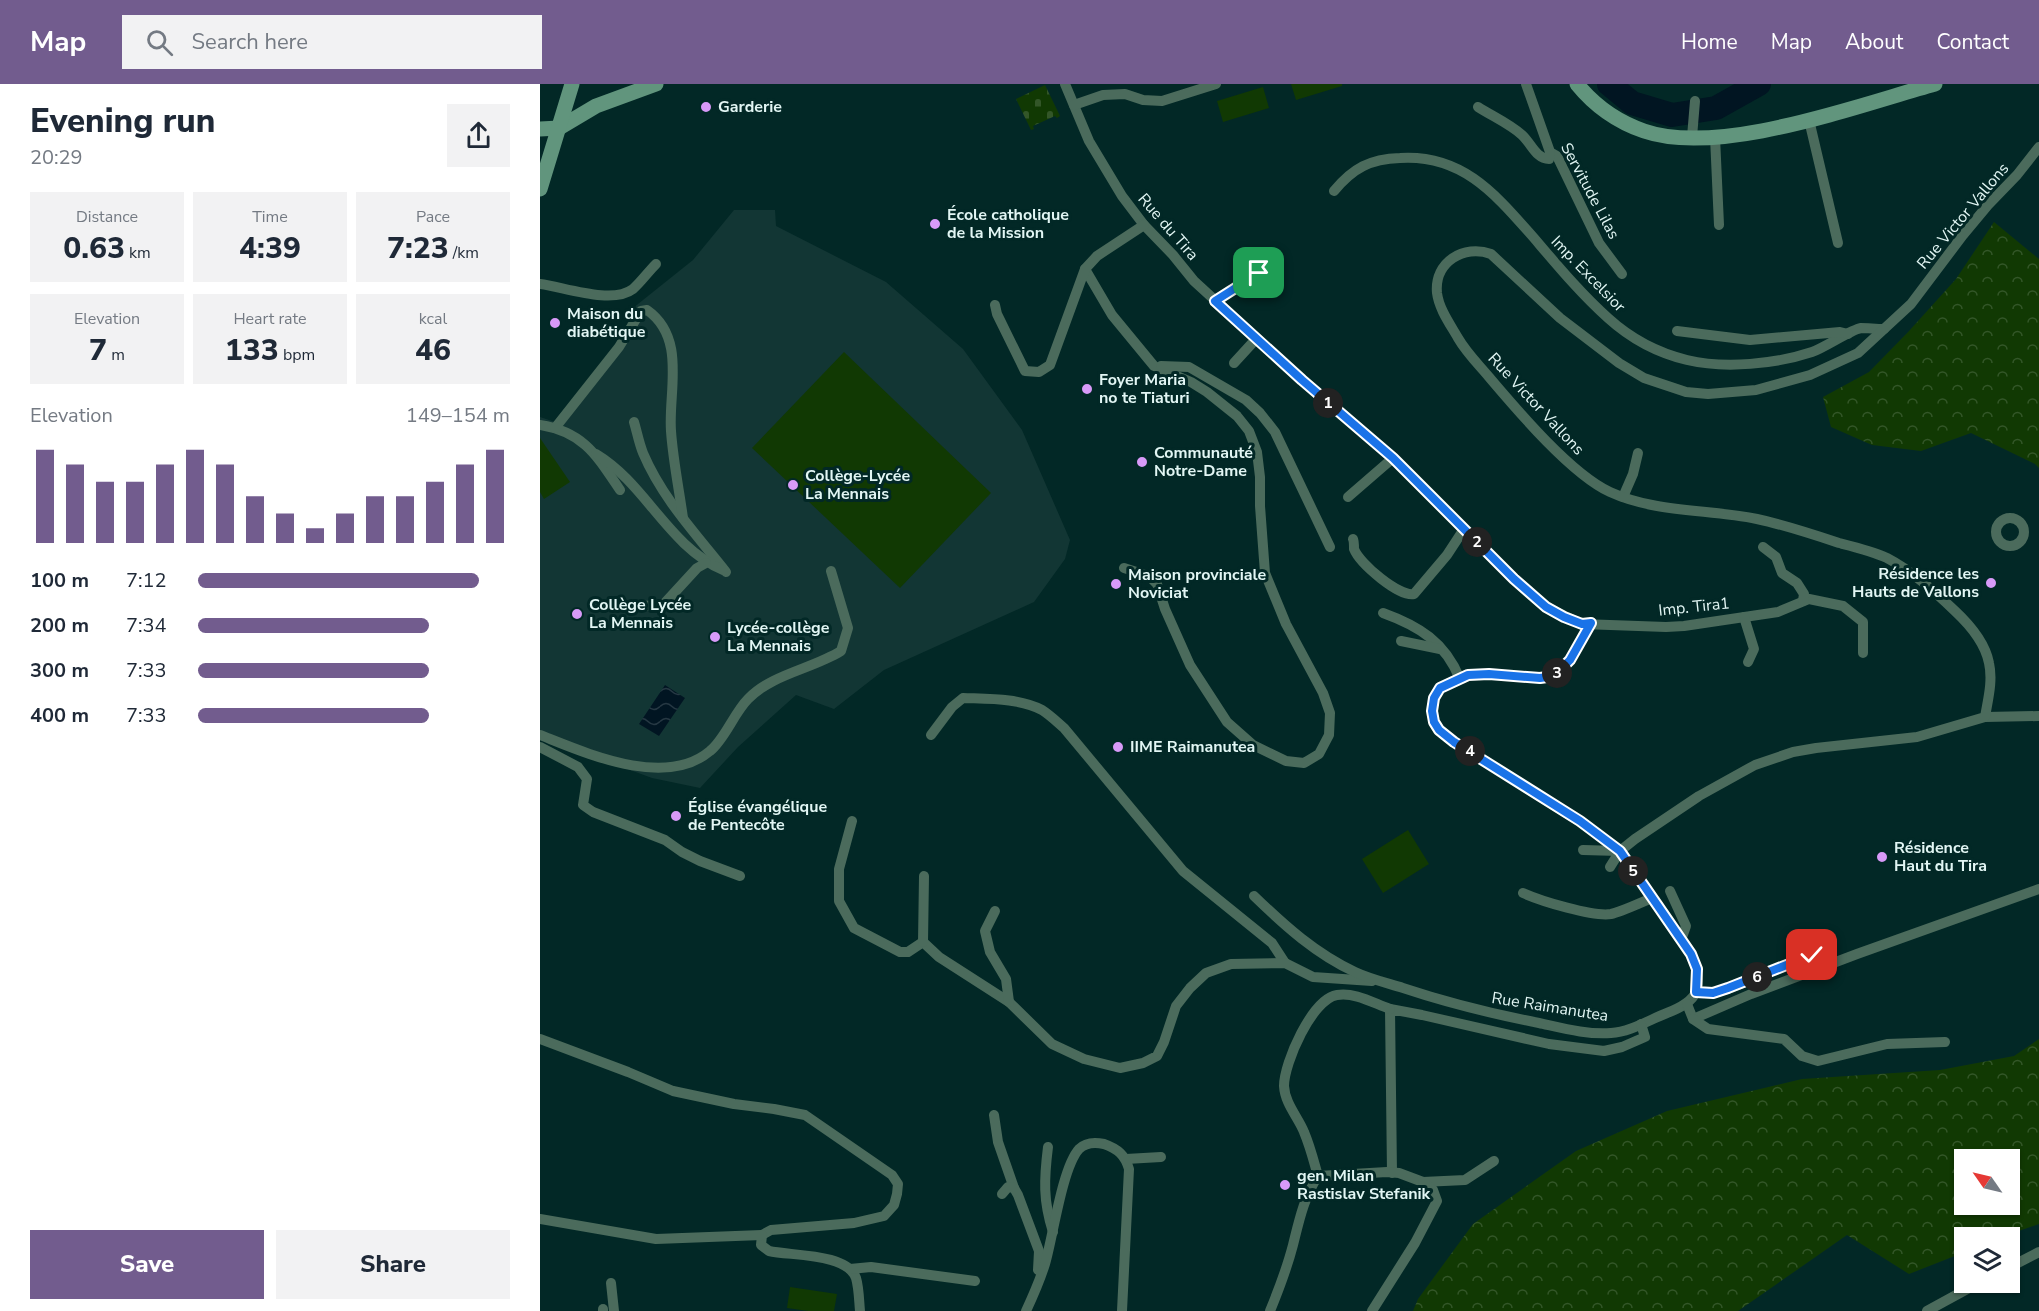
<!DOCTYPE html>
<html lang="en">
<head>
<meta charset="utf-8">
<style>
	:root { --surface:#fff; --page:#f2f2f3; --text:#1f2937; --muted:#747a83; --accent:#725c8e }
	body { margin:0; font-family:"Nunito Sans",sans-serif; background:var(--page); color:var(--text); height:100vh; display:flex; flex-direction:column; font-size:22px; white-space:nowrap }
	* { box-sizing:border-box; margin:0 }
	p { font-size:20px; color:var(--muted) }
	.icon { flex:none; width:33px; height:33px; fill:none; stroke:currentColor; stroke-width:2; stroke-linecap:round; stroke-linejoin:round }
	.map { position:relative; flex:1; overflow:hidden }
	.panel { display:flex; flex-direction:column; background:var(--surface); width:540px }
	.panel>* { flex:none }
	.needle { width:39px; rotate:304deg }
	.fabs { position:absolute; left:1414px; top:1065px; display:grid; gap:12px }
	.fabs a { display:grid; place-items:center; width:66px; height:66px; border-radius:0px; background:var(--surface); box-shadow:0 2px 4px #0004; font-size:30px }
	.pin { position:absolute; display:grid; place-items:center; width:51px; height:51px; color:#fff; margin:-26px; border-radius:12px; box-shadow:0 3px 9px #0006 }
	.km { position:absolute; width:30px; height:30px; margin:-15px; border-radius:50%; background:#222; color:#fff; font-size:16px; line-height:30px; text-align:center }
	.round { display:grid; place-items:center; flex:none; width:63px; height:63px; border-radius:0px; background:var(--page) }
	.overview { display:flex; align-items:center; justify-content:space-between; height:102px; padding:0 30px }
	h1 { font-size:33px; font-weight:800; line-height:45px }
	.figures { display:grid; grid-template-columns:repeat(3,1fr); gap:9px; height:102px; padding:6px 30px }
	.figures div { display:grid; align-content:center; border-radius:0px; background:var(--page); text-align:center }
	.figures b { font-size:30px; font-weight:800 }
	.figures small { font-size:16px; font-weight:400 }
	.figures p { font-size:16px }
	.chart { height:168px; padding:12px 30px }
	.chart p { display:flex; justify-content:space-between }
	.chart svg { width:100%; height:108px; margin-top:6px; stroke:var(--accent); stroke-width:6 }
	.cta { display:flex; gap:12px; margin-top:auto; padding:12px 30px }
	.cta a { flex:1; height:69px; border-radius:0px; background:var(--accent); color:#fff; font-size:24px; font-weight:800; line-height:69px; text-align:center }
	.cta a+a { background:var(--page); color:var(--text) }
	ul { padding:0 30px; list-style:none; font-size:20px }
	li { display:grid; grid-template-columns:96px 72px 1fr; align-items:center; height:45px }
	li i { height:15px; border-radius:8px; background:var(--accent) }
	header { display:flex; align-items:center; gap:36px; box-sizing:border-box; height:84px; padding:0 30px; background:var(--accent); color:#fff }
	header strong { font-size:28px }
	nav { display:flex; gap:33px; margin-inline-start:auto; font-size:21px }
	.search { width:420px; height:54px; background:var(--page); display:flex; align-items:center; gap:15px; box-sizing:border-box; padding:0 21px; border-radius:0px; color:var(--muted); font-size:22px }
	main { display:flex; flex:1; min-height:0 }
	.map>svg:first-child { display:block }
	.built { fill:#123634 }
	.forest { fill:url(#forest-crowns); fill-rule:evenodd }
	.cemetery { fill:url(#cemetery-stones) }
	.pitch { fill:#113903 }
	.water { fill:url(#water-waves) }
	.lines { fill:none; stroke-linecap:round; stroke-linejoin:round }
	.river { stroke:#011522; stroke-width:24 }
	.street { stroke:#4b6b5c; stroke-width:10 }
	.secondary { stroke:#61957d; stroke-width:15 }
	.route-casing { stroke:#fff; stroke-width:12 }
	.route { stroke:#1a73e8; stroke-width:8 }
	.poi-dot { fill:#d89af8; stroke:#022826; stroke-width:2 }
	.labels { text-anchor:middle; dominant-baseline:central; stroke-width:6; stroke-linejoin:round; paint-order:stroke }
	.poi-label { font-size:16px; font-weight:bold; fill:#e2f6f4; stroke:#022826; text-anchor:start }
	.street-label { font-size:16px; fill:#e2f6f4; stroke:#022826 }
</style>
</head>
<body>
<header>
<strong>Map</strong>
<div class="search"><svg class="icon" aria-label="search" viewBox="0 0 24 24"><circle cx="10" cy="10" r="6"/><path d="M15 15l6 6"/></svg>Search here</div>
<nav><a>Home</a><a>Map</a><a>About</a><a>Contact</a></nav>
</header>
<main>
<section class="panel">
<div class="overview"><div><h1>Evening run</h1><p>20:29</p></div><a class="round"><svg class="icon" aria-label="share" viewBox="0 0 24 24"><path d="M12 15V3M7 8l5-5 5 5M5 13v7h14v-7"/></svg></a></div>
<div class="figures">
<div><p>Distance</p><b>0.63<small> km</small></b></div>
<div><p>Time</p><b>4:39</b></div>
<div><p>Pace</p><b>7:23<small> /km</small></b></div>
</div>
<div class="figures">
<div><p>Elevation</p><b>7<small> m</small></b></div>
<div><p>Heart rate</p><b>133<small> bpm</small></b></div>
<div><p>kcal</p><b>46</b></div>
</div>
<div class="chart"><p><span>Elevation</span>149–154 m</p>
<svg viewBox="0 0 160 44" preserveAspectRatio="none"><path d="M5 44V6M15 44V12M25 44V19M35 44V19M45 44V12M55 44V6M65 44V12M75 44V25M85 44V32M95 44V38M105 44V32M115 44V25M125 44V25M135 44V19M145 44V12M155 44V6"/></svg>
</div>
<ul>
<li><b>100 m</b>7:12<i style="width:90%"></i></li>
<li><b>200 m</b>7:34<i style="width:74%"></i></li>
<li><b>300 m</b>7:33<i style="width:74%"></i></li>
<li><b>400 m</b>7:33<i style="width:74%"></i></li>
</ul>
<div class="cta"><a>Save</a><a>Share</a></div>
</section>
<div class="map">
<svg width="1499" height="1227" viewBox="0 0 1499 1227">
	<defs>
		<pattern id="forest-crowns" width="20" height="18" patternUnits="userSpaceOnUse" patternTransform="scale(1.5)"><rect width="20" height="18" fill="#113903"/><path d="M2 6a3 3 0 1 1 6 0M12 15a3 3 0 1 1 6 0" fill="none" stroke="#335628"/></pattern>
		<pattern id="cemetery-stones" width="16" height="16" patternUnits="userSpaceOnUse" patternTransform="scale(1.5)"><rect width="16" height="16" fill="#113903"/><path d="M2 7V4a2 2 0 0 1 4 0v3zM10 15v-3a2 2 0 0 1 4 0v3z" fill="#335628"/></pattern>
		<pattern id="water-waves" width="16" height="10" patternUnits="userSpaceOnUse" patternTransform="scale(1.5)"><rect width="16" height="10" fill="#011522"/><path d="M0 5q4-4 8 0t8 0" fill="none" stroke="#263843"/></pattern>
	</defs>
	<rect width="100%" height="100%" fill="#022826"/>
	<!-- built -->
	<path class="built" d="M194 126H235L236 142 346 198 423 265 482 346 530 456 525 475 494 518 344 586 294 625 256 611 198 663 160 704 112 694 0 653V333L15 338 78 264 93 224 153 176Z"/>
	<!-- forest -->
	<g class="forest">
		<path d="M1454 138 1499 175V384L1495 380 1431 349 1381 367 1332 361 1291 343 1283 313 1329 288 1369 247 1416 195Z"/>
		<path d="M1499 955V1140L1461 1153 1425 1154V1168L1369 1190 1307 1151 1198 1227H873L878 1215 933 1140 1036 1067 1127 1027 1262 995 1400 986 1474 972ZM1425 1076H1470V1120H1425Z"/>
	</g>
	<!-- cemetery -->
	<path class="cemetery" d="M505 1 520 32 517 34 515 32 493 42 494 45 491 46 476 15Z"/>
	<!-- pitch -->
	<g class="pitch">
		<path d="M751 0H802V2L756 16Z"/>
		<path d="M723 3 729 24 683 38 677 17Z"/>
		<path d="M304 268 451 409 360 504 212 364Z"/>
		<path d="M0 354 30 398 4 415 0 408Z"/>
		<path d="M868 746 889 780 843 809 822 775Z"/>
		<path d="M250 1203 297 1210 294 1227H268L247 1224Z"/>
	</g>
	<!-- water -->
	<path class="water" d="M125 601 145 614 119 652 99 640Z"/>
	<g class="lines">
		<!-- river -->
		<path class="river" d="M1069 0 1092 19 1132 31 1176 24 1219 0"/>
		<!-- street -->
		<g class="street">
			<path d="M525 0 549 57 582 112 604 141 633 171 654 197 762 296 851 372 974 495 1006 523 1042 540 1126 543 1144 542 1238 528 1269 515 1303 522 1323 538V569"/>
			<path d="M986 0 1010 68 1017 72 1059 159 1082 190"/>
			<path d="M534 21 563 11 585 10 603 16 622 17 676 0"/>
			<path d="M938 23C952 32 970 40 982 51 991 59 996 75 1009 75L1010 68"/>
			<path d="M1269 36 1298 159"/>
			<path d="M1152 53 1155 17"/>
			<path d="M1175 53 1179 141"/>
			<path d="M794 107C813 84 830 75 860 74 923 70 956 111 994 154 1017 181 1041 210 1068 234 1090 254 1118 269 1147 276 1185 285 1236 280 1272 268 1286 263 1310 246 1321 244 1328 244 1336 245 1344 245"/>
			<path d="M545 185 572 231 614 282 651 298 667 308 697 332 709 347 717 368 720 393V422L725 489 746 540 783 609 790 629 789 651 779 670 764 679 746 677 713 661 687 638 650 581 625 525 617 500 609 492 584 484"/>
			<path d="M0 200C24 203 72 221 93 205 101 198 108 188 116 180"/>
			<path d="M675 217 719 189 723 183 721 171"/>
			<path d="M455 221 457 230 485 287 499 288 510 281 545 185 557 172 604 141"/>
			<path d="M1137 247 1210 256 1300 248 1308 250"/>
			<path d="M694 279 716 255"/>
			<path d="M621 282 649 283 706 316 720 329 735 348 790 463"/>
			<path d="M94 338C97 348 99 359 103 369 122 414 156 450 186 488"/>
			<path d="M0 341C44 348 57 372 80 406"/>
			<path d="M15 344 79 263 101 227 107 226C147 254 128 308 131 347 133 376 139 405 143 434"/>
			<path d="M56 370C106 400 128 462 183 486"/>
			<path d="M808 413 853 374"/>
			<path d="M1083 413 1093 390 1098 369"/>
			<circle cx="1470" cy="448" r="14"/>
			<path d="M813 455C814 457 814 463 814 465 820 480 859 513 874 510L907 471 924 445"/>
			<path d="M1223 463 1236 473 1242 489 1257 499 1264 510 1263 517"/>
			<path d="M100 522 123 521 157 484 166 479"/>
			<path d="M843 529C879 542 905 558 920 595"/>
			<path d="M1204 533 1214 565 1208 578"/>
			<path d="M861 557 900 565"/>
			<path d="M1445 633 1499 632"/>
			<path d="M0 651C46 669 125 705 170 667 185 655 194 629 208 615 232 590 272 585 301 567L308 544 291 487"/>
			<path d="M391 651 412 623 423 614C448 615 479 614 502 626 510 631 517 638 524 644L643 787 732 859 745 879"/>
			<path d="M0 663 38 683 47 695 43 721 53 728 125 756 142 768 160 777 200 792"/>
			<path d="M312 737 299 785V817L314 844 360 868H368L383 858 399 873 469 918 512 960 544 975 580 984 603 979 617 972 624 958 636 922 650 904 666 889 691 880 745 879 773 893 832 897"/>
			<path d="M1043 766 1079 767"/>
			<path d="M1070 783 1080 767 1095 755 1159 712 1215 681 1253 668 1276 664 1377 653 1445 633C1448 615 1453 597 1449 579 1445 558 1430 541 1415 527 1394 507 1372 487 1347 474 1332 467 1315 463 1299 459 1272 450 1245 441 1217 435 1168 425 1116 429 1070 408 1031 390 977 326 949 293 938 280 926 268 918 254 910 240 899 225 897 209 894 178 924 160 951 170L1020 234 1079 279 1104 294 1146 308 1168 310 1216 306 1270 291 1318 269 1371 220 1423 151 1448 121 1477 91 1499 63"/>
			<path d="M1130 807 1146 842 1141 856"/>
			<path d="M983 809C1001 817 1053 833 1071 830 1081 828 1102 818 1112 814"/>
			<path d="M714 812C745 842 776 870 815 888 830 895 847 899 863 904 908 919 953 930 999 939 1022 944 1048 951 1071 949 1090 948 1109 936 1127 929 1160 916 1164 904 1151 870L1080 767 1039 737 914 658 899 646 894 638 892 626 894 614 900 604 928 591 949 590 1000 594 1014 592 1030 576 1051 539"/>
			<path d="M455 827 445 847 450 868 466 895 469 918"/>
			<path d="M383 858 384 792"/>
			<path d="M1156 907 1173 909 1188 905 1272 871"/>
			<path d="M1147 920 1153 935 1211 910 1317 870 1499 805"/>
			<path d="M1153 935 1168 945 1244 955 1262 972 1278 977 1347 960 1405 958"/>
			<path d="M0 955 88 988 133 1007 194 1020 234 1025 265 1031 352 1091 358 1100 357 1110 354 1121 344 1132 314 1139 231 1146 222 1151 221 1161 229 1167C251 1172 307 1169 316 1194 319 1204 319 1217 320 1227"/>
			<path d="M454 1031 458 1058 474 1104"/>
			<path d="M508 1063C504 1095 503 1117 513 1148"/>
			<path d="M586 1075 621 1073"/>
			<path d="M852 1089 850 925 882 931 1009 960 1064 967 1082 963 1105 953 1101 940"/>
			<path d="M778 1092C774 1078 770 1062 764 1048 758 1033 745 1020 744 1002 744 979 772 915 797 911 815 908 833 919 850 925"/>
			<path d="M778 1092 847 1088 859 1089 883 1098 925 1096 954 1077"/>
			<path d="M462 1110 468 1103 474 1104 478 1111 499 1167 498 1186"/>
			<path d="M0 1135 116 1155 222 1151"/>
			<path d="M1470 1183 1499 1168"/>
			<path d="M310 1185 331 1183 435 1197"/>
			<path d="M71 1199 74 1227"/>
			<path d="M63 1225V1227"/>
			<path d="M486 1227C493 1212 500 1196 505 1180 513 1153 522 1084 539 1065 546 1058 555 1058 564 1060 578 1065 585 1071 589 1085L582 1227"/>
			<path d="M730 1227C739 1205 747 1184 753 1161 759 1137 764 1113 778 1092"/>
			<path d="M832 1227 875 1159 897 1117 893 1106 883 1098"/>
			<path d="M1387 1227 1440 1198"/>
		</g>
		<!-- secondary -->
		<g class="secondary">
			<path d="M1037 0C1054 21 1078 38 1104 47 1179 73 1319 21 1395 0"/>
			<path d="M0 45 19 44 56 22 116 0"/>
			<path d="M0 105 32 0"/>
		</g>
	</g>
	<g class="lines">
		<defs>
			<path id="route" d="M719 189 675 217 762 296 853 374 974 495 1006 523 1024 533 1042 540 1051 539 1030 576 1014 592 1000 594 949 590 928 591 900 604 894 614 892 627 894 638 899 646 914 658 1040 737 1080 767 1151 870 1157 885 1156 908 1173 909 1188 904 1272 871"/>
		</defs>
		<!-- route casing -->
		<use href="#route" class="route-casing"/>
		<!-- route -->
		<use href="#route" class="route"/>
	</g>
	<!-- markers -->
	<g class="poi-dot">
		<circle cx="166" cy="23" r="6"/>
		<circle cx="395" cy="140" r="6"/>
		<circle cx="15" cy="239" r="6"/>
		<circle cx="547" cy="305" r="6"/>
		<circle cx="602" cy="378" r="6"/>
		<circle cx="253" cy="401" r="6"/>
		<circle cx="1451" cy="499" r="6"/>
		<circle cx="576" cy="500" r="6"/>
		<circle cx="37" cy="530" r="6"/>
		<circle cx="175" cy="553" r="6"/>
		<circle cx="578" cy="663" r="6"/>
		<circle cx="136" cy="732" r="6"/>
		<circle cx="1342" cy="773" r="6"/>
		<circle cx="745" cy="1101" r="6"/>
	</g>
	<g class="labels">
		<!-- poi labels -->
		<g class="poi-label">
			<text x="178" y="23">Garderie</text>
			<text x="407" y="131">École catholique<tspan x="407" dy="18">de la Mission</tspan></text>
			<text x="27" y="230">Maison du<tspan x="27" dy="18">diabétique</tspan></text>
			<text x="559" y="296">Foyer Maria<tspan x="559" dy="18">no te Tiaturi</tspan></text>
			<text x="614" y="369">Communauté<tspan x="614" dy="18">Notre-Dame</tspan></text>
			<text x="265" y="392">Collège-Lycée<tspan x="265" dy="18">La Mennais</tspan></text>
			<text x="1439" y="490" text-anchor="end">Résidence les<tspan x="1439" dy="18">Hauts de Vallons</tspan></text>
			<text x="588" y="491">Maison provinciale<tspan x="588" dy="18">Noviciat</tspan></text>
			<text x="49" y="521">Collège Lycée<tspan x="49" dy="18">La Mennais</tspan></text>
			<text x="187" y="544">Lycée-collège<tspan x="187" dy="18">La Mennais</tspan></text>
			<text x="590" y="663">IIME Raimanutea</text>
			<text x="148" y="723">Église évangélique<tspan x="148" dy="18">de Pentecôte</tspan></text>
			<text x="1354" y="764">Résidence<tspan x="1354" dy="18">Haut du Tira</tspan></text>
			<text x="757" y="1092">gen. Milan<tspan x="757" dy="18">Rastislav Stefanik</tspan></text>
		</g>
		<!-- street labels -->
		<g class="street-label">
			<text transform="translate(1050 107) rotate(62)">Servitude Lilas</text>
			<text transform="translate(1423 132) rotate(-50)">Rue Victor Vallons</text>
			<text transform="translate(628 143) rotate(49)">Rue du Tira</text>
			<text transform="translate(1048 190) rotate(46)">Imp. Excelsior</text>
			<text transform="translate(996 320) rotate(47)">Rue Victor Vallons</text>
			<text transform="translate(1154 523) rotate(-6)">Imp. Tira1</text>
			<text transform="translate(1010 923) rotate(9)">Rue Raimanutea</text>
		</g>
	</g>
</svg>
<div class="fabs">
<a><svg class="needle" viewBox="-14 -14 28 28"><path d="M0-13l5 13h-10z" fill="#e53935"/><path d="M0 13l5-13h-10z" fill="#747a83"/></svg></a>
<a><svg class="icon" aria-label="layers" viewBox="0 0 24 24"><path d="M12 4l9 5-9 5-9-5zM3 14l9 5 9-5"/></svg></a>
</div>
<div class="pin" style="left:719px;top:189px;background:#1e9e55"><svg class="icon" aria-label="arrive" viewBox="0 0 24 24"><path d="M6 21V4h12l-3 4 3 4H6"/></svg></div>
<div class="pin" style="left:1272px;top:871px;background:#d93025"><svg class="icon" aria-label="check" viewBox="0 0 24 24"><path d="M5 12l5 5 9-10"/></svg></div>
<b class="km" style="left:788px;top:319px">1</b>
<b class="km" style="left:937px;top:458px">2</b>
<b class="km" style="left:1017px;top:589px">3</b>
<b class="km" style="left:930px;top:667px">4</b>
<b class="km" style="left:1093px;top:787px">5</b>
<b class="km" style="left:1217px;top:893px">6</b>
</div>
</main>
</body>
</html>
